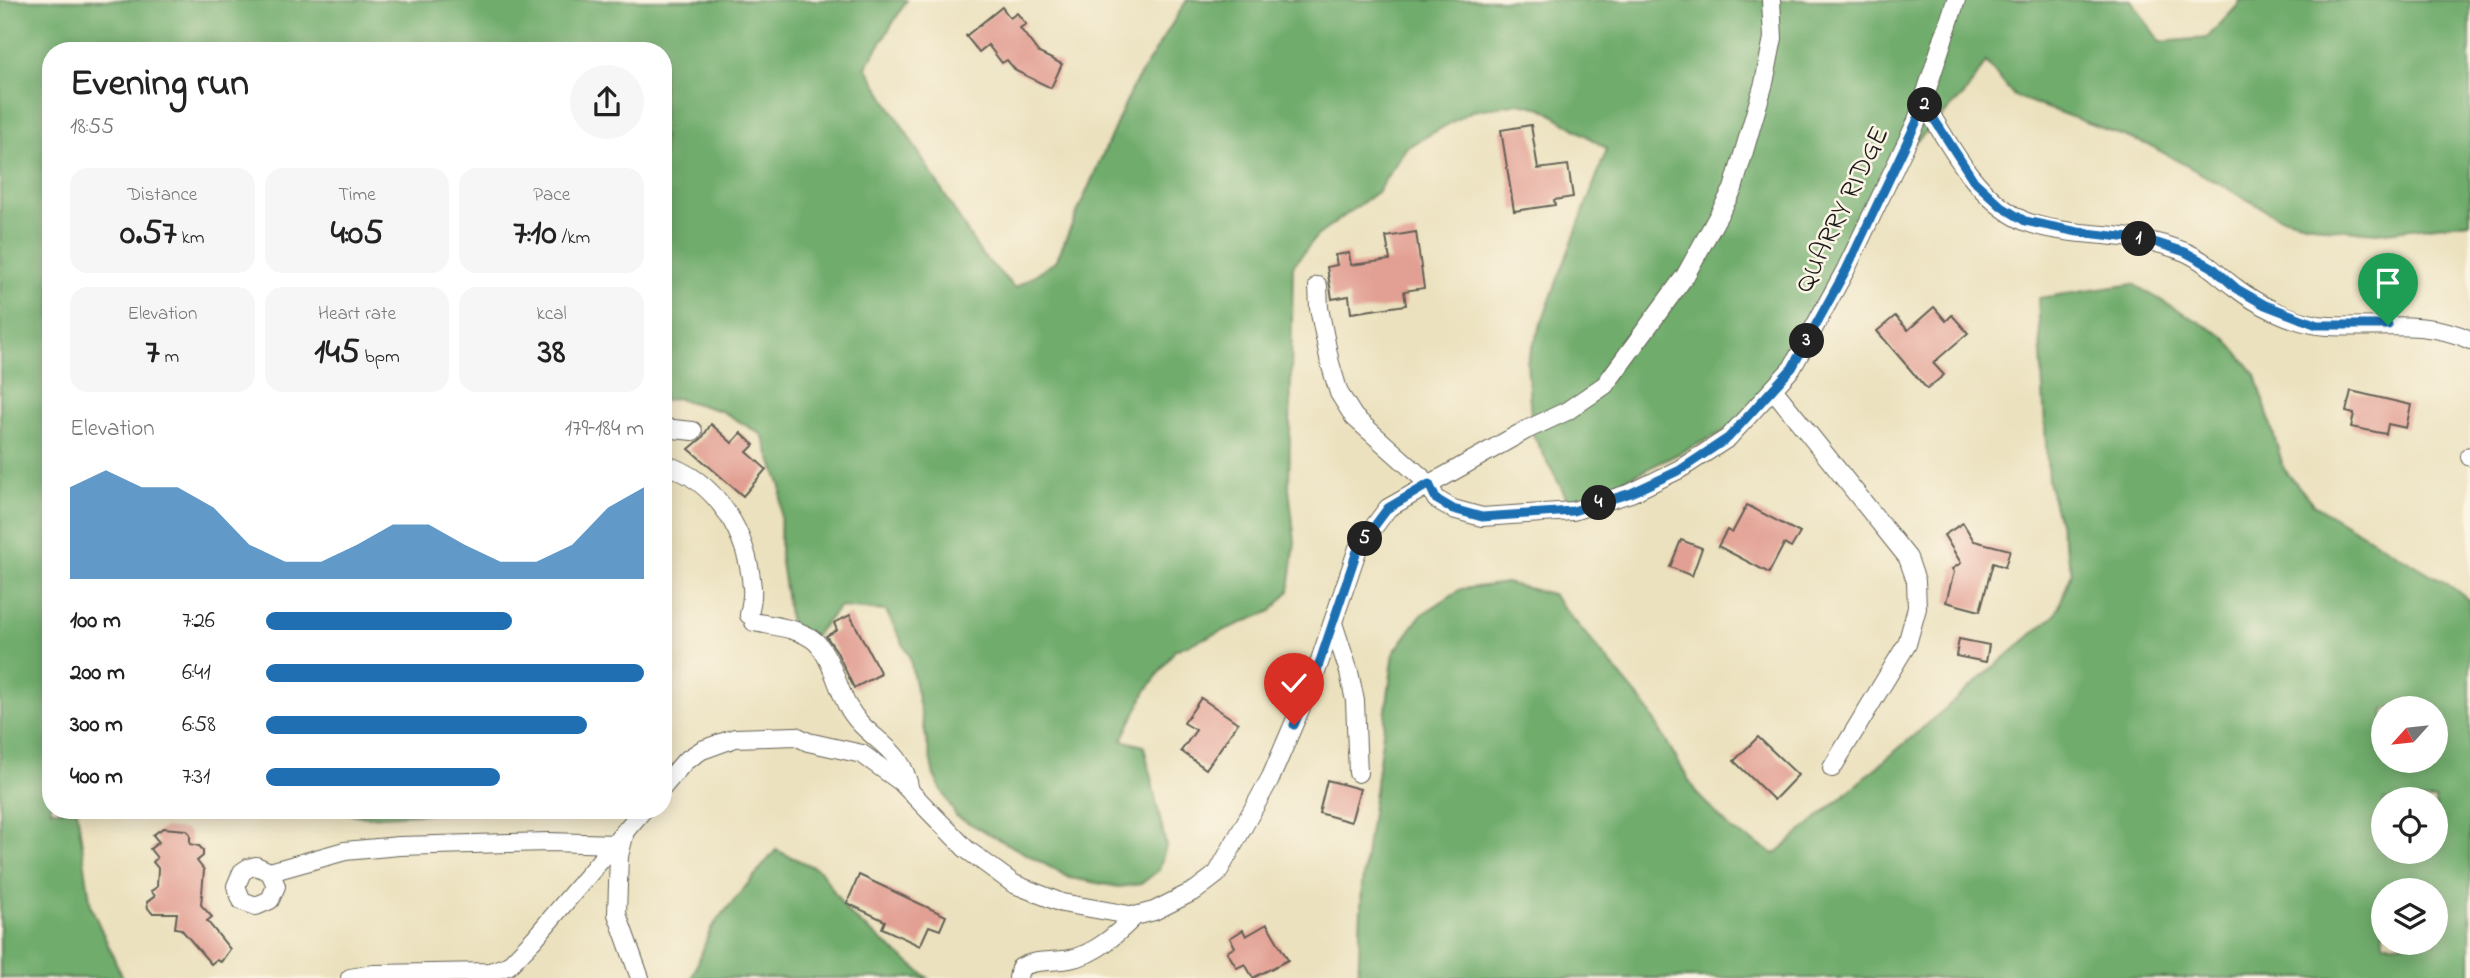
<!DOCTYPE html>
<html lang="en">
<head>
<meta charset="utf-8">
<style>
	:root { --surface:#fff; --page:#f6f6f6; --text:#222; --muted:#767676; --accent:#1f6fb2 }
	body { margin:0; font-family:"Indie Flower",sans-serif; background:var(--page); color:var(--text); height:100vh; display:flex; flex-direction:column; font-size:26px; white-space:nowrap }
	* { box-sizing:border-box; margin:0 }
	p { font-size:23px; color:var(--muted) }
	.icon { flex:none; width:38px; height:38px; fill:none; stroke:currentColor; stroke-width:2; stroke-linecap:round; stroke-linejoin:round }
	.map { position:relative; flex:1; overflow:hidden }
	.drawer { position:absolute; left:42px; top:42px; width:630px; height:777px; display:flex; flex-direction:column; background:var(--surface); border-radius:28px; box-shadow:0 4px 18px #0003 }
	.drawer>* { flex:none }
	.needle { width:46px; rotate:243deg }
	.tools { position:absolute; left:2371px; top:696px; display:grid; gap:14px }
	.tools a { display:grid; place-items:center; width:77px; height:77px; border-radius:50%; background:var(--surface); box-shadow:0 4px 18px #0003; font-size:35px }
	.pin { position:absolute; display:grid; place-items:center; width:60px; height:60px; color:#fff; margin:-72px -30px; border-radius:50% 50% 50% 0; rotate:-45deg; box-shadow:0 0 7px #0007 }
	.pin .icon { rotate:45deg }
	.km { position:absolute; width:35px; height:35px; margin:-18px; border-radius:50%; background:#222; color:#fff; font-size:19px; line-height:35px; text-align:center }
	.round { display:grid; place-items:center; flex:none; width:74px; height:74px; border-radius:37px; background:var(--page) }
	.summary { display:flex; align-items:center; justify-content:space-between; height:119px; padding:0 28px }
	h1 { font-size:38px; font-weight:800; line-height:52px }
	.figures { display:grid; grid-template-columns:repeat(3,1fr); gap:10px; height:119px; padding:7px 28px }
	.figures div { display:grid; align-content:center; border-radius:18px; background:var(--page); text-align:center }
	.figures b { font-size:35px; font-weight:800 }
	.figures small { font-size:19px; font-weight:400 }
	.figures p { font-size:19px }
	.chart { height:196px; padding:14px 28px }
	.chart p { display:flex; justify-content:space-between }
	.chart svg { width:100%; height:126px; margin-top:7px; fill:var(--accent); opacity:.7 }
	ul { padding:0 28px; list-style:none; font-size:23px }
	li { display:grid; grid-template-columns:112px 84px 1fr; align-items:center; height:52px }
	li i { height:18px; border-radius:9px; background:var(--accent) }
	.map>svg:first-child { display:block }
	.forest { fill:#70ac6c; stroke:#466444; stroke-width:2; fill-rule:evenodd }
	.building { fill:#e29f93 }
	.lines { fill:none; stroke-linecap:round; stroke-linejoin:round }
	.minor-casing { stroke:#646155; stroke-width:20 }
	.minor { stroke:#fff; stroke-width:18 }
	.route-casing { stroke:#fff; stroke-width:14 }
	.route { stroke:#1f6fb2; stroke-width:9 }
	.labels { text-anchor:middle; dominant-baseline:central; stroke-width:5; stroke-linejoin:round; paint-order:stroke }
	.street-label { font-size:28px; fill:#1c1c1c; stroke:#fcf5e5 }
</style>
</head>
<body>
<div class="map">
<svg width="2470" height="978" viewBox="0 0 2470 978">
	<rect width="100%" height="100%" fill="#fcf5e5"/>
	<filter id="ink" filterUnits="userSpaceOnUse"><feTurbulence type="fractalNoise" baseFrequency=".0143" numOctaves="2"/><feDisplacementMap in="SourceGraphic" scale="14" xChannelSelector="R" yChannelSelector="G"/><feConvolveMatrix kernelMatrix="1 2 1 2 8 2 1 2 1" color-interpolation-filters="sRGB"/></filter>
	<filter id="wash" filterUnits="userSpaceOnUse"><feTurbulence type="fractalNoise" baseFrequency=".00686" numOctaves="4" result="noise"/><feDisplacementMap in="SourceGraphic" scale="28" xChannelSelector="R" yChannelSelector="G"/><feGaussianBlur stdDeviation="1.57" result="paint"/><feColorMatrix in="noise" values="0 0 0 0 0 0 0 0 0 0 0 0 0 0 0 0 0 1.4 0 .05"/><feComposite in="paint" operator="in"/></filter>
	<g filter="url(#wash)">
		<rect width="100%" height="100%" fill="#ebe1be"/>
		<!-- forest -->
		<g class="forest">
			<path d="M0 0H907L866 67 981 254 1015 288 1056 261 1132 88 1187 0H2131L2160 42 2207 38 2238 5 2240 0H2470V222L2377 233 2326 228 2277 216 2151 146 2014 96 1986 62 1965 94 1900 157 1750 419 1571 506 1532 433 1527 361 1607 149 1542 108 1519 103 1472 111 1406 148 1377 192 1317 236 1293 266 1289 488 1295 542 1289 591 1272 611 1175 650 1145 693 1122 740 1144 746 1166 846 1159 870 1141 884 1119 887 1070 878 956 816 934 776 909 655 886 611 839 607 807 645 791 628 780 556 781 487 762 435 721 411 676 398 663 401V51H51V810H77L91 907 123 978H0Z"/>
			<path d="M2133 284 2225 337 2256 375 2284 469 2314 505 2449 585 2470 601V978H1358L1362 885 1394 652 1421 615 1461 589 1506 583 1552 594 1646 706 1697 794 1732 830 1775 854 2056 614 2072 572 2048 481 2038 298ZM2384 709H2436V761H2384ZM2384 800H2436V852H2384ZM2384 891H2436V943H2384Z"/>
			<path d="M334 810H489L365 817Z"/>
			<path d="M776 850 820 870 848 913 928 978H692L711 928Z"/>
		</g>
		<g id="blocks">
			<!-- building -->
			<g class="building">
				<path d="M1002 7 1010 18 1017 13 1026 24 1020 28 1039 53 1062 64 1051 88 1016 71 1007 60 1002 63 988 45 979 52 966 36Z"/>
				<path d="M1531 125 1538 169 1568 165 1573 197 1554 200 1555 205 1514 211 1501 130Z"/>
				<path d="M1416 232 1424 288 1404 291 1406 305 1351 313 1349 296 1332 299 1327 267 1337 265 1335 255 1349 253 1351 265 1390 260 1386 237Z"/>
				<path d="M1934 307 1946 321 1952 315 1968 333 1933 363 1944 375 1927 389 1877 331 1895 316 1908 330Z"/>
				<path d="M2351 391 2411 405 2406 428 2388 424 2386 434 2351 427 2354 414 2346 412Z"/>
				<path d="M711 424 732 443 741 433 754 445 747 452 766 469 743 496 689 449 702 438Z"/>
				<path d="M1747 505 1800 533 1791 548 1784 544 1769 573 1718 546 1727 530 1732 533Z"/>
				<path d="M1963 523 1974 541 2010 550 2005 567 1993 563 1980 611 1946 602 1954 572 1952 569 1961 563 1944 535Z"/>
				<path d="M1681 540 1702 548 1692 576 1670 567Z"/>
				<path d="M850 615 881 674 854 688 836 650 826 636 837 630 834 623Z"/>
				<path d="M1959 639 1989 645 1986 662 1956 656Z"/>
				<path d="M1201 698 1238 723 1206 769 1181 751 1196 730 1184 723Z"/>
				<path d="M1758 737 1798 775 1774 800 1734 761Z"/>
				<path d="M1327 780 1360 789 1351 822 1319 813Z"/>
				<path d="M163 828 186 830 190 834V844L199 846 203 850V856L197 861 204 870 201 905 212 917 207 921 230 949 221 962 216 960 211 964 181 929 175 928 177 913H152L148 908 147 902 155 896 151 891 157 887 158 868 153 862 157 858 150 849 159 842 153 835Z"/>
				<path d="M859 875 946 916 940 930 929 926 920 946 882 928 885 921 847 903Z"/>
				<path d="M1267 924 1288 960 1253 978 1245 964 1237 968 1227 952 1235 947 1230 938 1243 930 1246 936Z"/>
			</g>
		</g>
	</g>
	<g filter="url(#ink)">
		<use href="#blocks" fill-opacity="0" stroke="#646155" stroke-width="2"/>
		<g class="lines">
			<defs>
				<g id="minor">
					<path d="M1923 101C1949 145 1976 198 2024 221 2041 228 2063 231 2081 233 2116 236 2152 238 2185 252 2205 260 2219 276 2236 288 2258 305 2291 321 2318 325 2367 331 2424 317 2470 340"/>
					<path d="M1318 286 1319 308 1330 363 1339 393 1354 417 1429 484 1436 499 1453 509 1482 517 1573 511 1631 493 1680 469 1728 438 1792 368 1846 269 1916 123 1956 0"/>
					<path d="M1773 389 1908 558 1916 581 1917 608 1907 644 1832 768"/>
					<path d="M663 428 693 431"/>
					<path d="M2470 457V456"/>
					<path d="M663 464C717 480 748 534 752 588 753 597 751 606 749 615"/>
					<path d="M754 622C773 626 801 628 816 642 831 657 837 686 847 705 868 743 902 743 910 791"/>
					<path d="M1333 623 1349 672 1355 701 1358 773"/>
					<path d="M663 787 685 761 702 750 735 738 796 736 808 742 862 754 901 782 966 849 1014 884 1062 903 1135 916 1154 911 1196 890 1217 874 1271 777 1316 672 1358 548 1388 508 1526 430 1567 411 1605 385 1685 276 1733 189 1764 83 1773 38 1771 0"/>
					<path d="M624 836 619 856 617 914 640 978"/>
					<path d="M270 872 276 886 270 900 256 906 242 901 236 886 242 872 248 868 256 866 270 872 345 851 399 846 549 842 616 844"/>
					<path d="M350 978 374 974 490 972 508 966 534 939 643 810"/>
					<path d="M1018 978 1020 968C1034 959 1054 962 1070 959 1096 954 1117 934 1135 916"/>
				</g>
			</defs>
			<!-- minor casing -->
			<use href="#minor" class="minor-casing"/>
			<!-- minor -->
			<use href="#minor" class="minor"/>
		</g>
	</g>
	<g class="lines" filter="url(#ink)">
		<defs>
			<path id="route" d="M1294 725 1316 673 1358 548 1388 508 1429 484 1436 499 1453 509 1482 517 1573 511 1631 493 1680 470 1728 438 1792 368 1846 270 1916 123 1923 102 1974 181 2002 207 2025 221 2078 232 2148 240 2185 252 2212 267 2237 289 2265 305 2317 325H2388"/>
		</defs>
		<!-- route casing -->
		<use href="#route" class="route-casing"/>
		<!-- route -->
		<use href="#route" class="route"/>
	</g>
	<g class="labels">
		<!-- street labels -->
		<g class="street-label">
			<text transform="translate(1843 210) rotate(-64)">QUARRY RIDGE</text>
		</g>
	</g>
</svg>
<div class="tools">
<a><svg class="needle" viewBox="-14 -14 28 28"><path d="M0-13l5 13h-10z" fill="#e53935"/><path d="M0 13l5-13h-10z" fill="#767676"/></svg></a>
<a><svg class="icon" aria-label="locate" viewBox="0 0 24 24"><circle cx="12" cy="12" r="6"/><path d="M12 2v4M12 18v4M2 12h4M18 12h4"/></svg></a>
<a><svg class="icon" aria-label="layers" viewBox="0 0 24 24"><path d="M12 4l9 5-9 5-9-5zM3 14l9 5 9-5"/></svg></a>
</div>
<div class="pin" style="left:2388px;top:325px;background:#1e9e55"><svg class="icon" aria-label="arrive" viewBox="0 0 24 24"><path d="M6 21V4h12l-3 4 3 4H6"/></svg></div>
<div class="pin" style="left:1294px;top:725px;background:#d93025"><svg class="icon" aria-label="check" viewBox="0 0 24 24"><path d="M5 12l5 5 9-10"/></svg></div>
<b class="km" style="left:2139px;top:239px">1</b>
<b class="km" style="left:1925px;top:105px">2</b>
<b class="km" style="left:1807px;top:341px">3</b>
<b class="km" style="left:1599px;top:503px">4</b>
<b class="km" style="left:1365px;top:539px">5</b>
<section class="drawer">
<div class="summary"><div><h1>Evening run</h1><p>18:55</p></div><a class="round"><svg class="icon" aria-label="share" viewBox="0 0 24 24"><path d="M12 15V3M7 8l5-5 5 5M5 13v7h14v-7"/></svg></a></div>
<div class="figures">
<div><p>Distance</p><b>0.57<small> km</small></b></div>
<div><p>Time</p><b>4:05</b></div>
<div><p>Pace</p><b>7:10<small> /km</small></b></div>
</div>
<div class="figures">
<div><p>Elevation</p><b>7<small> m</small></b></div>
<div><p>Heart rate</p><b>145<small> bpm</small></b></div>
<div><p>kcal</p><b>38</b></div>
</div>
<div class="chart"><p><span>Elevation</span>179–184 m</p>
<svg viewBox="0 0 160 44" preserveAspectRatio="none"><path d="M0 44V12L10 6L20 12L30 12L40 19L50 32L60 38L70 38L80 32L90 25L100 25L110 32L120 38L130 38L140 32L150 19L160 12V44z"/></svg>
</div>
<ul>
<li><b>100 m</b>7:26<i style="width:65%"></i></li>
<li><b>200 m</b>6:41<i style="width:100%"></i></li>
<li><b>300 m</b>6:58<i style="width:85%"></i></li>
<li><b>400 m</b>7:31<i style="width:62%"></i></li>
</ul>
</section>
</div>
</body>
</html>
